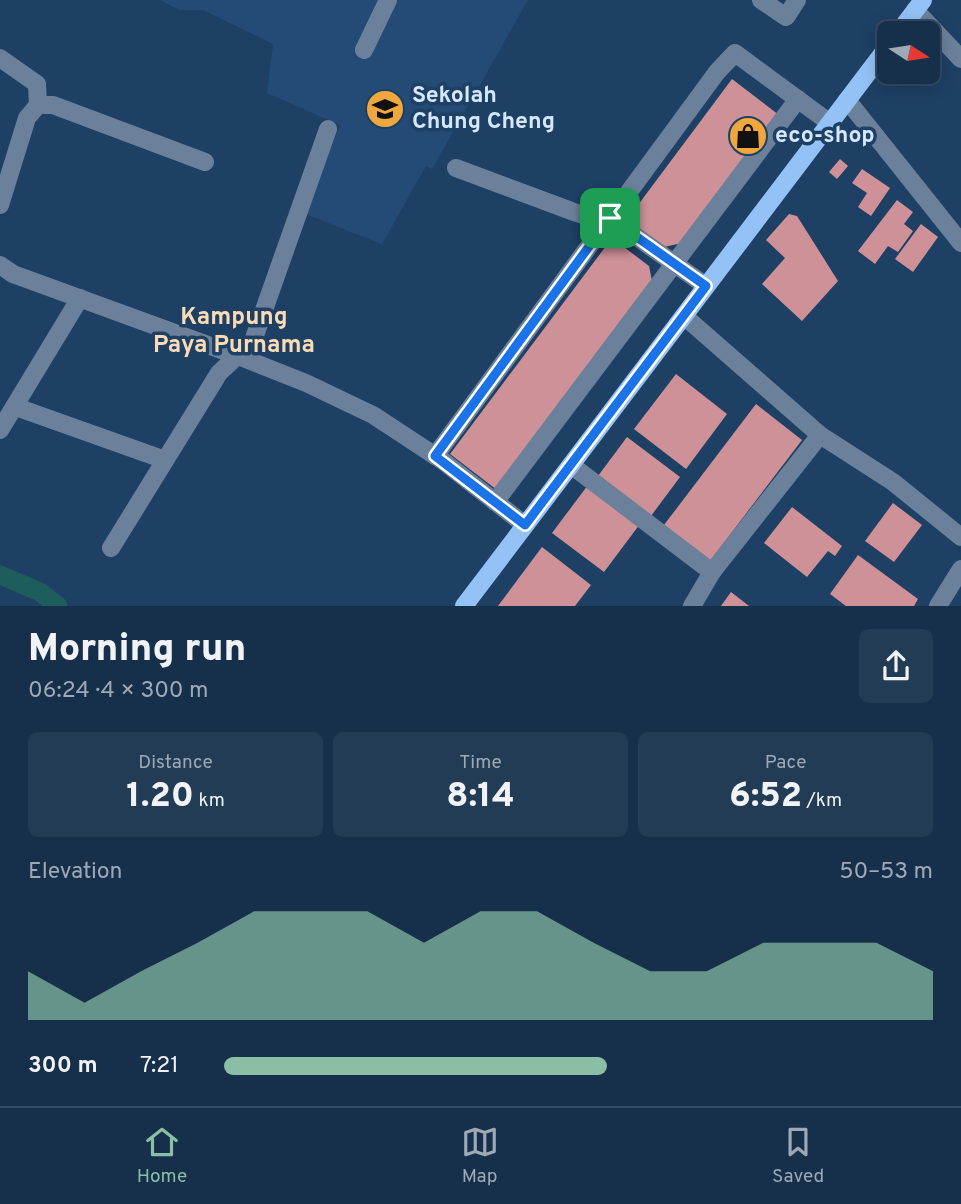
<!DOCTYPE html>
<html lang="en">
<head>
<meta charset="utf-8">
<style>
	:root { --surface:#16304c; --page:#233c56; --text:#f1f3f6; --muted:#9ea9b5; --line:#354b64; --accent:#8abfa5 }
	body { margin:0; font-family:Overpass,sans-serif; background:var(--page); color:var(--text); height:100vh; display:flex; flex-direction:column; font-size:26px; white-space:nowrap }
	* { box-sizing:border-box; margin:0 }
	p { font-size:23px; color:var(--muted) }
	.icon { flex:none; width:38px; height:38px; fill:none; stroke:currentColor; stroke-width:2; stroke-linecap:round; stroke-linejoin:round }
	.map { position:relative; height:606px; overflow:hidden }
	.sheet { display:flex; flex-direction:column; background:var(--surface); flex:1 }
	.sheet>* { flex:none }
	.needle { width:46px; rotate:102deg }
	.fabs { position:absolute; left:877px; top:21px; display:grid; gap:14px }
	.fabs a { display:grid; place-items:center; width:63px; height:63px; border-radius:10px; background:var(--surface); box-shadow:0 4px 18px #0003,0 0 0 2px var(--line); font-size:35px }
	.pin { position:absolute; display:grid; place-items:center; width:60px; height:60px; color:#fff; margin:-30px; border-radius:14px; box-shadow:0 4px 10px #0006 }
	.round { display:grid; place-items:center; flex:none; width:74px; height:74px; border-radius:10px; background:var(--page) }
	.head { display:flex; align-items:center; justify-content:space-between; height:119px; padding:0 28px }
	h1 { font-size:38px; font-weight:800; line-height:52px }
	.figures { display:grid; grid-template-columns:repeat(3,1fr); gap:10px; height:119px; padding:7px 28px }
	.figures div { display:grid; align-content:center; border-radius:10px; background:var(--page); text-align:center }
	.figures b { font-size:35px; font-weight:800 }
	.figures small { font-size:19px; font-weight:400 }
	.figures p { font-size:19px }
	.chart { height:196px; padding:14px 28px }
	.chart p { display:flex; justify-content:space-between }
	.chart svg { width:100%; height:126px; margin-top:7px; fill:var(--accent); opacity:.7 }
	ul { padding:0 28px; list-style:none; font-size:23px }
	li { display:grid; grid-template-columns:112px 84px 1fr; align-items:center; height:52px }
	li i { height:18px; border-radius:9px; background:var(--accent) }
	.menu { display:flex; justify-content:space-around; align-items:center; height:98px; border-top:2px solid var(--line); background:var(--surface); font-size:19px; color:var(--muted) }
	.menu a { display:grid; justify-items:center; gap:4px }
	.menu .selected { color:var(--accent) }
	.map>svg:first-child { display:block }
	.built { fill:#244b75 }
	.lines { fill:none; stroke-linecap:round; stroke-linejoin:round }
	.canal { stroke:#1d5d5b; stroke-width:19 }
	.building { fill:#cf9198 }
	.minor { stroke:#6b819b; stroke-width:18 }
	.major { stroke:#94c2f7; stroke-width:18 }
	.route-casing { stroke:#fff; stroke-width:14 }
	.route { stroke:#1a73e8; stroke-width:9 }
	.labels { text-anchor:middle; dominant-baseline:central; stroke-width:7; stroke-linejoin:round; paint-order:stroke }
	.poi-label { font-size:23px; font-weight:bold; fill:#d4e8ff; stroke:#1e4065; text-anchor:start }
	.neighbourhood-label { font-size:24px; font-weight:bold; fill:#fadbb6; stroke:#1e4065 }
</style>
</head>
<body>
<div class="map">
<svg width="961" height="606" viewBox="0 0 961 606">
	<rect width="100%" height="100%" fill="#1e4065"/>
	<!-- built -->
	<path class="built" d="M160 0H528L432 169 426 166 382 244 305 214 340 125 267 93 273 44 203 10H179Z"/>
	<g class="lines">
		<!-- canal -->
		<path class="canal" d="M0 575 40 592 58 606"/>
	</g>
	<!-- building -->
	<g class="building">
		<path d="M732 79 779 115 682 243 664 247 638 228 635 209Z"/>
		<path d="M840 159 848 166 837 179 829 172Z"/>
		<path d="M862 169 890 188 871 216 858 207 867 193 852 183Z"/>
		<path d="M897 200 913 212 904 224 913 231 898 252 888 246 875 264 858 251Z"/>
		<path d="M789 214 797 216 838 281 802 321 762 284 785 258 766 240Z"/>
		<path d="M921 224 938 237 913 272 895 259Z"/>
		<path d="M612 238 649 266 652 281 497 490 450 454Z"/>
		<path d="M676 374 727 414 686 469 634 429Z"/>
		<path d="M756 404 802 440 710 561 664 525Z"/>
		<path d="M627 437 680 477 651 516 598 476Z"/>
		<path d="M588 485 640 524 604 572 552 533Z"/>
		<path d="M893 503 922 525 894 562 865 541Z"/>
		<path d="M792 507 842 546 835 556 828 551 807 577 764 543Z"/>
		<path d="M542 547 591 585 575 606H498Z"/>
		<path d="M858 555 918 599 914 606H846L830 594Z"/>
		<path d="M731 592 749 606H721Z"/>
	</g>
	<g class="lines">
		<!-- minor -->
		<g class="minor">
			<path d="M761 0 786 17 797 0"/>
			<path d="M915 10 961 59"/>
			<path d="M364 50 388 0"/>
			<path d="M0 58 37 84 38 105"/>
			<path d="M847 100 961 243"/>
			<path d="M456 168 574 212 586 216 610 218 706 286"/>
			<path d="M0 205 27 118 38 105H53L205 162"/>
			<path d="M0 265 13 274 238 356 306 383 373 415 443 461 525 525"/>
			<path d="M684 316 820 435 893 482 961 537"/>
			<path d="M16 407 165 460"/>
			<path d="M0 430 80 298"/>
			<path d="M435 456 717 72 735 53 830 123"/>
			<path d="M571 465 712 572"/>
			<path d="M495 502 798 99"/>
			<path d="M111 548 219 373 253 341 328 129"/>
			<path d="M692 606 712 572 820 435"/>
			<path d="M938 606 961 569"/>
		</g>
		<!-- major -->
		<g class="major">
			<path d="M898 33 923 0"/>
			<path d="M464 606 889 45"/>
		</g>
	</g>
	<g class="lines">
		<defs>
			<path id="route" d="M610 218 706 286 525 525 435 456Z"/>
		</defs>
		<!-- route casing -->
		<use href="#route" class="route-casing"/>
		<!-- route -->
		<use href="#route" class="route"/>
	</g>
	<!-- icons -->
	<defs>
		<symbol id="school-disc" viewBox="-11 -11 22 22"><circle r="9.5" fill="#efa73e" stroke="#1e4065"/><path d="M0-5L7-2L0 1L-7-2ZM-4 1L0 2.5L4 1V4Q0 6-4 4Z" fill="#111"/></symbol>
		<symbol id="shop-disc" viewBox="-11 -11 22 22"><circle r="9.5" fill="#efa73e" stroke="#1e4065"/><path d="M-5-2.5h2.3a2.7 3.5 0 0 1 5.4 0H5L5.5 6h-11ZM-1.5-2.5h3a1.5 2.3 0 0 0-3 0Z" fill="#111"/></symbol>
	</defs>
	<g fill-rule="evenodd">
		<use href="#school-disc" x="363" y="87" width="44" height="44"/>
		<use href="#shop-disc" x="726" y="114" width="44" height="44"/>
	</g>
	<g class="labels">
		<!-- poi labels -->
		<g class="poi-label">
			<text x="412" y="96">Sekolah<tspan x="412" dy="26">Chung Cheng</tspan></text>
			<text x="775" y="136">eco-shop</text>
		</g>
		<!-- neighbourhood labels -->
		<g class="neighbourhood-label">
			<text x="234" y="318">Kampung<tspan x="234" dy="28">Paya Purnama</tspan></text>
		</g>
	</g>
</svg>
<div class="fabs">
<a><svg class="needle" viewBox="-14 -14 28 28"><path d="M0-13l5 13h-10z" fill="#e53935"/><path d="M0 13l5-13h-10z" fill="#9ea9b5"/></svg></a>
</div>
<div class="pin" style="left:610px;top:218px;background:#1e9e55"><svg class="icon" aria-label="arrive" viewBox="0 0 24 24"><path d="M6 21V4h12l-3 4 3 4H6"/></svg></div>
</div>
<section class="sheet">
<div class="head"><div><h1>Morning run</h1><p>06:24 · 4 × 300 m</p></div><a class="round"><svg class="icon" aria-label="share" viewBox="0 0 24 24"><path d="M12 15V3M7 8l5-5 5 5M5 13v7h14v-7"/></svg></a></div>
<div class="figures">
<div><p>Distance</p><b>1.20<small> km</small></b></div>
<div><p>Time</p><b>8:14</b></div>
<div><p>Pace</p><b>6:52<small> /km</small></b></div>
</div>
<div class="chart"><p><span>Elevation</span>50–53 m</p>
<svg viewBox="0 0 160 44" preserveAspectRatio="none"><path d="M0 44V27L10 38L20 27L30 17L40 6L50 6L60 6L70 17L80 6L90 6L100 17L110 27L120 27L130 17L140 17L150 17L160 27V44z"/></svg>
</div>
<ul>
<li><b>300 m</b>7:21<i style="width:54%"></i></li>
</ul>
</section>
<nav class="menu">
<a class="selected"><svg class="icon" aria-label="home" viewBox="0 0 24 24"><path d="M3 11l9-7 9 7M6 9v11h12V9"/></svg>Home</a>
<a><svg class="icon" aria-label="map" viewBox="0 0 24 24"><path d="M3 6l6-2 6 2 6-2v14l-6 2-6-2-6 2zM9 4v14M15 6v14"/></svg>Map</a>
<a><svg class="icon" aria-label="saved" viewBox="0 0 24 24"><path d="M7 4h10v16l-5-4-5 4z"/></svg>Saved</a>
</nav>
</body>
</html>
